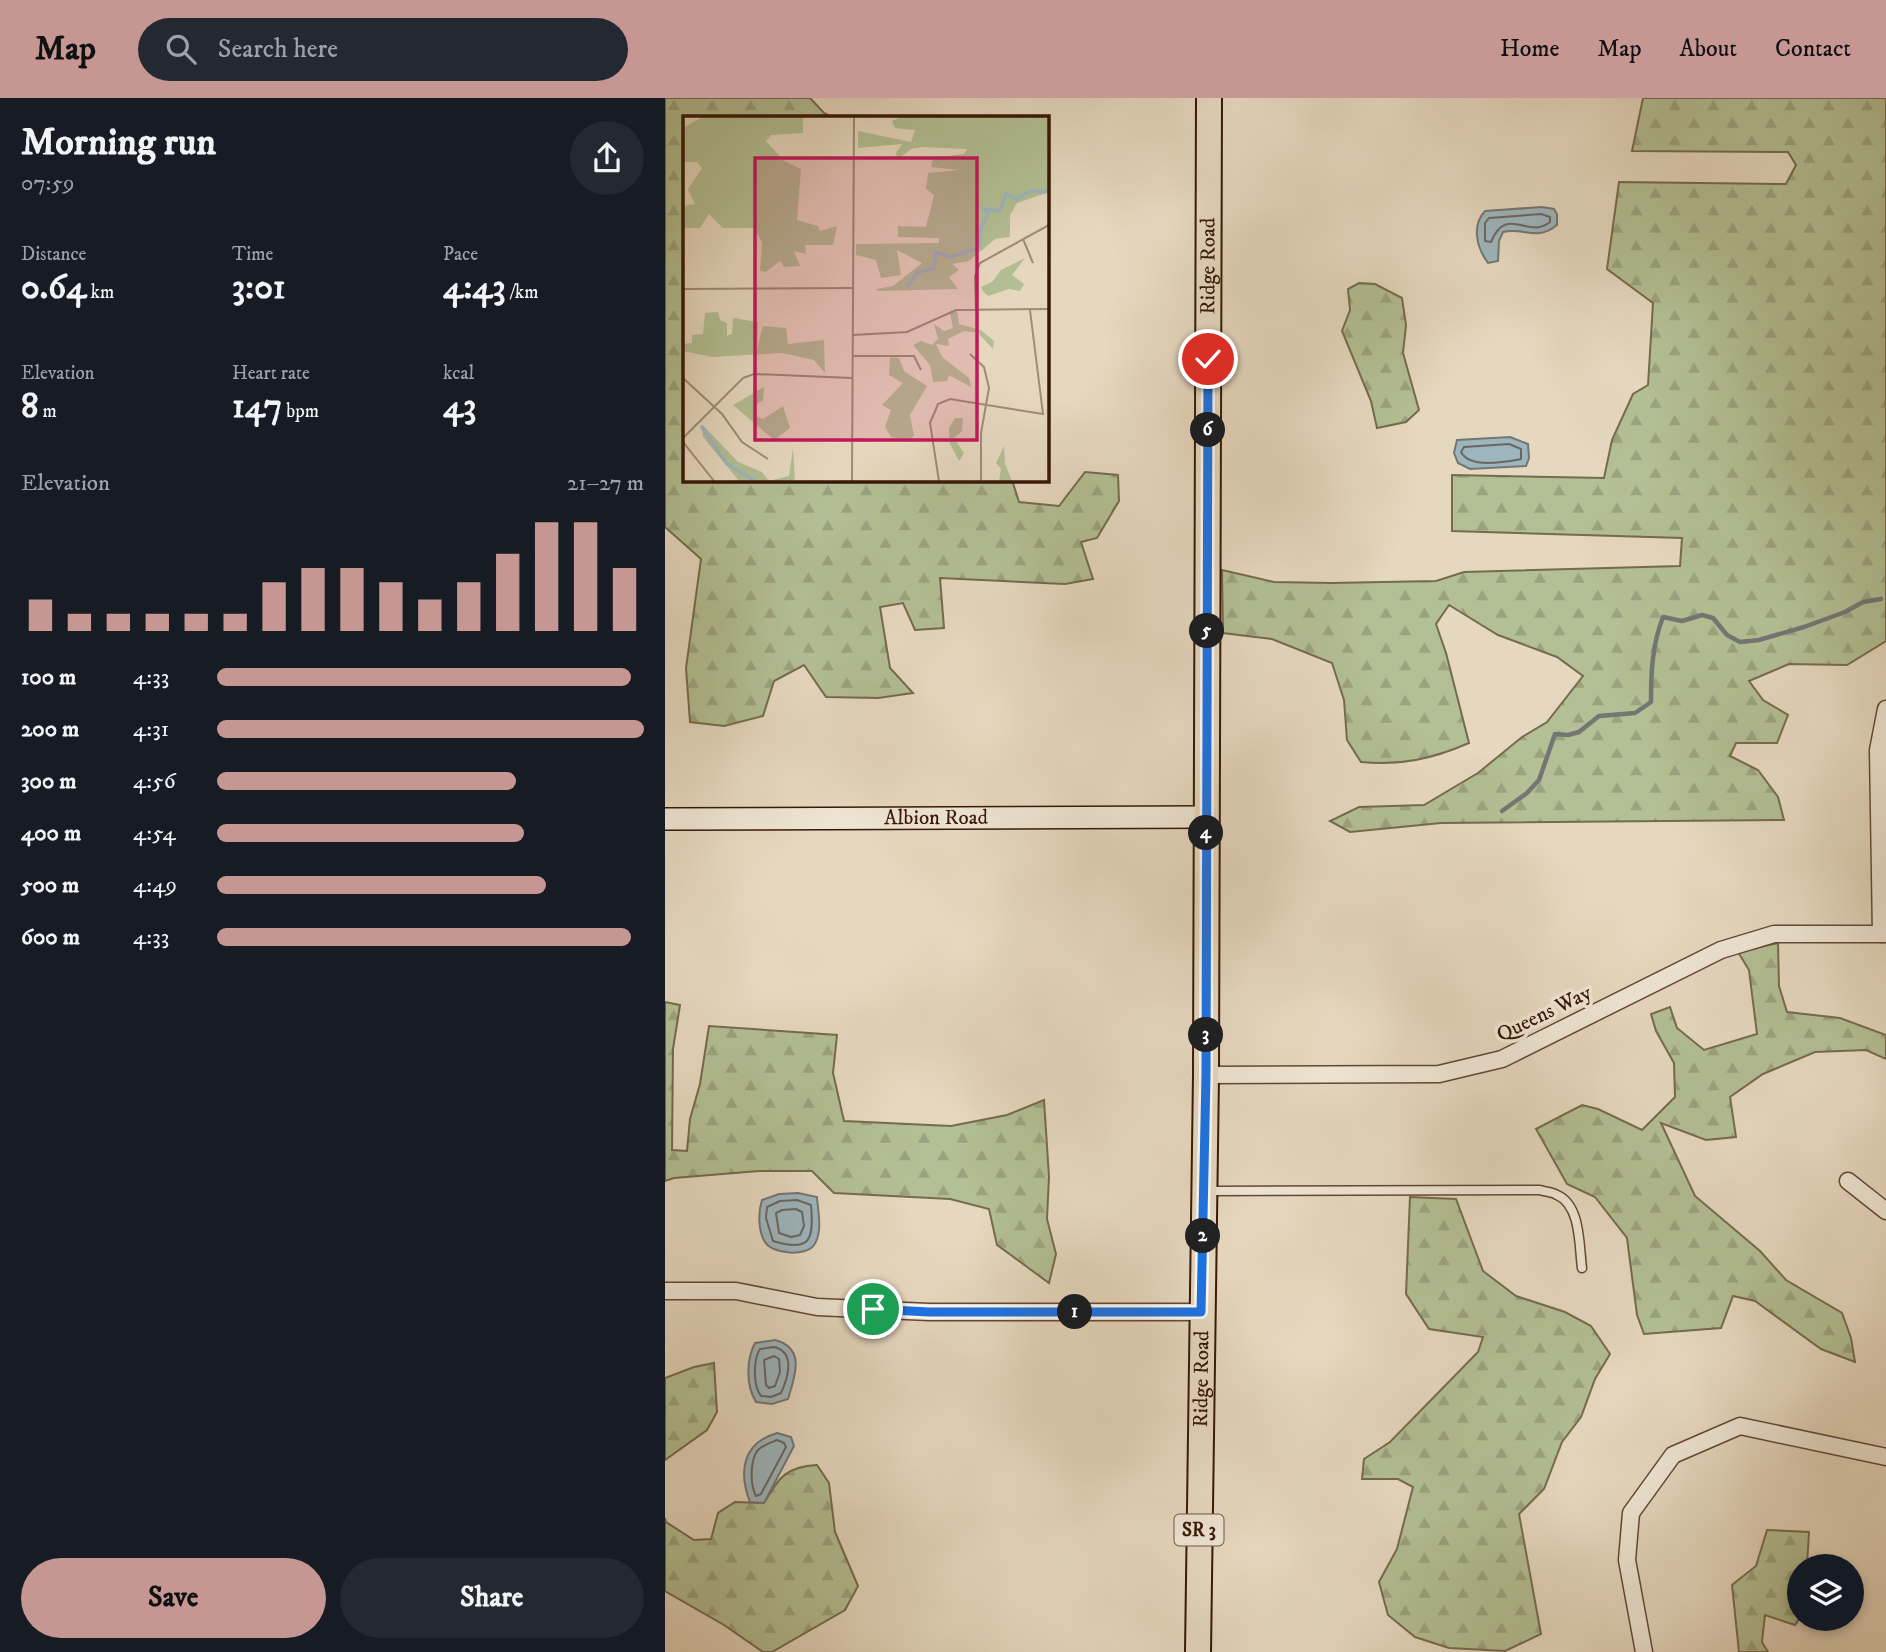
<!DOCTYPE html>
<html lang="en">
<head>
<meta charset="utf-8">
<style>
	:root { --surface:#171b24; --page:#242831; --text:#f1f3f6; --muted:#9ea1a6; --accent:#c59692 }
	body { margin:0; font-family:"IM FELL DW Pica",serif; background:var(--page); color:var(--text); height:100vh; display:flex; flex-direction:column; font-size:26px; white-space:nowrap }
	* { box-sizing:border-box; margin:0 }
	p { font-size:23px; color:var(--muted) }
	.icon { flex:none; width:38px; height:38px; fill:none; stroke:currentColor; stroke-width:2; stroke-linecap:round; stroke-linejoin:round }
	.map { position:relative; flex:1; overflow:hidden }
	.sheet { display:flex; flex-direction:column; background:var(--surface); width:665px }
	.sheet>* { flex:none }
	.controls { position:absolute; left:1122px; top:1456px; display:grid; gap:14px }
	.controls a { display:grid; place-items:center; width:77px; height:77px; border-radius:50%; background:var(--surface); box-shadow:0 4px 10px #0003; font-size:35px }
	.pin { position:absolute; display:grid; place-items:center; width:60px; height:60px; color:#fff; margin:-30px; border:4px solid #fff; border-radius:50%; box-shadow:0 2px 7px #0007 }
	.km { position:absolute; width:35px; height:35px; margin:-18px; border-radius:50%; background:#222; color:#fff; font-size:19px; line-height:35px; text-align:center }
	.round { display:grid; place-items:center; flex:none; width:74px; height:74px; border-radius:37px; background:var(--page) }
	.summary { display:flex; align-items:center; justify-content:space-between; height:119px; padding:0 21px }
	h1 { font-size:38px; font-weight:700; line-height:52px }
	.metrics { display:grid; grid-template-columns:repeat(3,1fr); gap:10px; height:119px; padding:7px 21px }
	.metrics div { display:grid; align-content:center }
	.metrics b { font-size:35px; font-weight:700 }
	.metrics small { font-size:19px; font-weight:400 }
	.metrics p { font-size:19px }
	.chart { height:196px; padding:14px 21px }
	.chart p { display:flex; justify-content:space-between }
	.chart svg { width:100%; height:126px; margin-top:7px; stroke:var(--accent); stroke-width:6 }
	.action { display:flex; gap:14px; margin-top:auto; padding:14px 21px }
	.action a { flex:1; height:80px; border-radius:42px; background:var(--accent); color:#111; font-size:28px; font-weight:700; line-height:80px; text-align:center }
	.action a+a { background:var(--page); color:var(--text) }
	ul { padding:0 21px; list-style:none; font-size:23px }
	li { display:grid; grid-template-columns:112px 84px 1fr; align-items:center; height:52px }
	li i { height:18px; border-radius:9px; background:var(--accent) }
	header { display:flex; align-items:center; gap:42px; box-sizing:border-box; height:98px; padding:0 35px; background:var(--accent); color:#111 }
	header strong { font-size:33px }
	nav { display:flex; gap:38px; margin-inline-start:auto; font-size:24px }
	.search { width:490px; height:63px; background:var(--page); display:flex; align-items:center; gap:18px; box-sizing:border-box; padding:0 24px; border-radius:38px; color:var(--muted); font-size:26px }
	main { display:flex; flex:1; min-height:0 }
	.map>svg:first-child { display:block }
	.forest { fill:url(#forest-firs); stroke:#756b4d; stroke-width:2 }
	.water { fill:#9db6be; stroke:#747674; stroke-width:2 }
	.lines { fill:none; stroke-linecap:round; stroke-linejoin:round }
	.shore { stroke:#6a6662; stroke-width:2 }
	.stream { stroke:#747674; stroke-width:4.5 }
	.lane-casing { stroke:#634734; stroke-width:11 }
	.street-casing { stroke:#634734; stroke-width:19 }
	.secondary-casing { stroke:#371706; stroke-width:24 }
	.primary-casing { stroke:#371706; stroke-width:28 }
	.lane { stroke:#efe6d5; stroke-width:8 }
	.street { stroke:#efe6d5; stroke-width:16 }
	.secondary { stroke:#efe6d5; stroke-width:21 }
	.primary { stroke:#e6d8bf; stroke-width:24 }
	.route-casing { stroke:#fff; stroke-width:14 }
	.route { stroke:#1a73e8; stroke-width:9 }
	.labels { text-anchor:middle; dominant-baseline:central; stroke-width:7; stroke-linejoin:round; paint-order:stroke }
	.shield { fill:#efe6d5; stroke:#6e5544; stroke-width:2 }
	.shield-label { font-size:19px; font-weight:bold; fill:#371706 }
	.street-label { font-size:21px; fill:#371706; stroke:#efe6d5 }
	.inset-river { fill:none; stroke:#9db6be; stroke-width:3.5 }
	.inset-road { fill:none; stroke:#a08b75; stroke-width:2 }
	.view { fill:#c2185b; fill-opacity:0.15; stroke:#c2185b; stroke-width:3.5 }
	.inset-edge { fill:none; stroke:#371706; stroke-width:3.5 }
</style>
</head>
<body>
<header>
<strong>Map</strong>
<div class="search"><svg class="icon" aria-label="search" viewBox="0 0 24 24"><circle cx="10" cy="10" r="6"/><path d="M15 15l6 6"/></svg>Search here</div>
<nav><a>Home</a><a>Map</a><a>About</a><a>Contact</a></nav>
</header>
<main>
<section class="sheet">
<div class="summary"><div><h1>Morning run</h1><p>07:59</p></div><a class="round"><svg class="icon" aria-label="share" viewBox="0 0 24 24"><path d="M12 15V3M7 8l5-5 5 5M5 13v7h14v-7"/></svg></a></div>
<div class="metrics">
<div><p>Distance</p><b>0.64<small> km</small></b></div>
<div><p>Time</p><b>3:01</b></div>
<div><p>Pace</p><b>4:43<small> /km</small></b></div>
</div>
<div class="metrics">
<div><p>Elevation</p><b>8<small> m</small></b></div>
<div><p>Heart rate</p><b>147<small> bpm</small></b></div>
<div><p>kcal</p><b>43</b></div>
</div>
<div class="chart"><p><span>Elevation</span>21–27 m</p>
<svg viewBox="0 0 160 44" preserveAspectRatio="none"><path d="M5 44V33M15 44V38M25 44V38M35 44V38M45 44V38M55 44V38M65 44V27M75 44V22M85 44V22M95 44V27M105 44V33M115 44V27M125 44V17M135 44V6M145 44V6M155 44V22"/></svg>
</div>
<ul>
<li><b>100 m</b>4:33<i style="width:97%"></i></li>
<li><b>200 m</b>4:31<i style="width:100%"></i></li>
<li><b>300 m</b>4:56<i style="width:70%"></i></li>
<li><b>400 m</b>4:54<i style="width:72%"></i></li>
<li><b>500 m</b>4:49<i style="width:77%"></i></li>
<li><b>600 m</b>4:33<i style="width:97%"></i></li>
</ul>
<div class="action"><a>Save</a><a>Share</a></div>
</section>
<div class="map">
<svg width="1221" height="1554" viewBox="0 0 1221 1554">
	<defs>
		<pattern id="forest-firs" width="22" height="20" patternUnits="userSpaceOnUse" patternTransform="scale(1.75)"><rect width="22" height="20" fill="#b3bf94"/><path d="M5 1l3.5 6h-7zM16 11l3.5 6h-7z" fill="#9ba37e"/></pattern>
	</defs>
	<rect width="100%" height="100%" fill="#e6d8bf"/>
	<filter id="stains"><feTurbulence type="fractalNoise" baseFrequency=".00286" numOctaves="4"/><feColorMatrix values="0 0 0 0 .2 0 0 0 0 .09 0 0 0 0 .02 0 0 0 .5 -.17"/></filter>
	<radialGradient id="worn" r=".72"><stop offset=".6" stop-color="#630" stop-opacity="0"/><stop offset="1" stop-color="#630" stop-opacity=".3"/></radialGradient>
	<!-- forest -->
	<g class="forest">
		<path d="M0 0H145L159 15 167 19H19V382H347L354 404 394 408 420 374 453 377 454 403 432 440 416 444 428 481 400 486 275 480 279 530 250 532 238 505 215 509 225 570 248 595 213 600 161 599 139 567 109 583 98 618 59 628 25 624 21 570 36 461 0 429Z"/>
		<path d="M978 0H1221V543L1182 567 1124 566 1084 583 1098 602 1123 617 1112 645H1071L1065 658 1093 672 1113 699 1119 722 776 725 685 734 665 723 694 709 759 707 813 675 857 639 882 624 918 578 892 559 833 537 784 507 771 526 781 555 804 645C767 661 735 668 696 664L682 642 679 602 667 565 607 541 558 535 557 472 609 484 666 485 771 483 799 474 1015 468 1017 440 787 433V377L939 380 947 342 968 296 983 287 988 205 942 171 954 84 1121 86 1131 67 1123 54 967 53Z"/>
		<path d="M694 185 710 186 737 200 741 227 738 255 754 312 741 324 712 330 706 303 677 233 685 212 683 191Z"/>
		<path d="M1113 845 1114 888 1122 914 1175 920 1221 937V961L1201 952 1150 954 1098 976 1065 999 1071 1039 1041 1042 996 1025 1030 1098 1095 1153 1121 1182 1177 1215 1186 1240 1190 1264 1156 1251 1090 1203 1068 1198 1056 1230 979 1236 972 1217 962 1140 930 1099 902 1086 871 1031 917 1007 933 1011 977 1032 1010 999 1009 965 991 933 986 916 1005 909 1012 930 1039 952 1092 936 1084 872 1073 854Z"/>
		<path d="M0 904 15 907 8 951 7 1052 22 1053 25 1021 35 986 44 928 172 937 168 975 179 1023 286 1028 342 1017 379 1002 384 1079 382 1121 391 1156 384 1185 332 1147 324 1111 285 1101 169 1095 147 1073H94L9 1080 0 1083Z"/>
		<path d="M745 1099 791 1101 818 1173 851 1198 900 1214 926 1228 945 1256 930 1281 916 1319 897 1344 879 1391 854 1416 876 1536 840 1553 784 1550 750 1539 723 1517 714 1484 732 1451 748 1389 733 1381H697L699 1361 725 1344 813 1254 818 1239 764 1231 741 1196Z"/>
		<path d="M49 1265 52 1314 42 1332 0 1362V1280L29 1269Z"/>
		<path d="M152 1367 164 1385 170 1434 193 1488 180 1512 107 1554H98L59 1527 0 1493V1420L1 1424 29 1442 46 1441 53 1415 70 1404 99 1405C115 1379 120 1369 152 1367Z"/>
		<path d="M1102 1432 1144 1434 1142 1468H1134V1521L1130 1527 1100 1517 1097 1544 1103 1554H1074L1067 1487 1091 1468Z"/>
	</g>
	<!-- water -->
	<g class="water">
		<path d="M877 109 889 111 892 116V127C871 144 860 129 838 134L834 143 833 163 823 165C812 150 806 128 820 113Z"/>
		<path d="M845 339 863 346 864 360 861 368 805 371 793 365 789 355 792 342Z"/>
		<path d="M133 1095 152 1099C153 1114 158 1134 149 1147 141 1159 107 1156 100 1144 93 1133 93 1114 97 1102L114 1096Z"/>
		<path d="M110 1242C141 1250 130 1278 123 1301L107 1306 91 1304C81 1288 81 1262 90 1245Z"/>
		<path d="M112 1335 126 1339 129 1348 99 1405 85 1404C73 1373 78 1345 112 1335Z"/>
	</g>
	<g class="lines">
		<!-- shore -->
		<g class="shore">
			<path d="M876 116 885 119V124C863 142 842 106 826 144L820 143V125L824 120Z"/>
			<path d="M844 346 856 351V361C840 364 805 371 796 354L799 349Z"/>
			<path d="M132 1102 146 1107C149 1141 146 1155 108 1143L101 1120 102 1109 115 1103Z"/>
			<path d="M131 1111 137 1114 139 1128 135 1137 126 1139 114 1135 111 1115 117 1112Z"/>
			<path d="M109 1249C131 1254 123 1280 116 1295L106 1299 96 1298C88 1288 88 1262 95 1251Z"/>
			<path d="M109 1258 114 1261 115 1274 110 1288 104 1290 101 1287 99 1262Z"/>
			<path d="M112 1342 119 1345 121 1349 96 1396 91 1398C85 1387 85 1364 92 1353 97 1347 105 1345 112 1342Z"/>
		</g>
		<!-- stream -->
		<path class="stream" d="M837 713 862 695 874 682 890 636 903 637 914 634 934 618 970 615 986 604C986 575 987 547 998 519L1017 523 1037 517 1048 520 1062 537 1075 544 1094 542 1139 529 1180 514 1198 504 1216 501"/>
		<defs>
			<path id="lane" d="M542 1093 875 1092C881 1094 887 1094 892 1097 916 1107 914 1148 917 1170"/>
			<g id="street">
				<path d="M1216 836 1213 652 1221 611"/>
				<path d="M541 977 774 976 837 961 1056 852 1109 836H1221"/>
				<path d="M1183 1083 1221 1113"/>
				<path d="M0 1193H71L152 1209 264 1214H536"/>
				<path d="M979 1554 962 1462 966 1415 1008 1357 1075 1328 1221 1359"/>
			</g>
			<g id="secondary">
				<path id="s1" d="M0 721 541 719"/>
			</g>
			<g id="primary">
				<path id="s2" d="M533 1554 541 977 544 0"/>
			</g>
		</defs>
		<!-- lane casing -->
		<use href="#lane" class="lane-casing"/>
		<!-- street casing -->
		<use href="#street" class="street-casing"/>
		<!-- secondary casing -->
		<use href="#secondary" class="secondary-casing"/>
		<!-- primary casing -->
		<use href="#primary" class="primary-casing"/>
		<!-- lane -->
		<use href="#lane" class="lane"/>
		<!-- street -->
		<use href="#street" class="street"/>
		<!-- secondary -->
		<use href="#secondary" class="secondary"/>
		<!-- primary -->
		<use href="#primary" class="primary"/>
	</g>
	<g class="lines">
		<defs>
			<path id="route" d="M208 1211 264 1214H536L541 977 543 261"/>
		</defs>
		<!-- route casing -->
		<use href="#route" class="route-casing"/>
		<!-- route -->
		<use href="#route" class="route"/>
	</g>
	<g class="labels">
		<!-- shield labels -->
		<rect class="shield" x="509.5" y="1416.5" width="49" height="31" rx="5"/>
		<g class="shield-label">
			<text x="534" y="1432">SR 3</text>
		</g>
		<!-- street labels -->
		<g class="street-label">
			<text stroke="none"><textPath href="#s2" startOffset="1386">Ridge Road</textPath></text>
			<text stroke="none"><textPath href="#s1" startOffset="271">Albion Road</textPath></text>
			<text transform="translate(879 916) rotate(-26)">Queens Way</text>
			<text stroke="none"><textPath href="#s2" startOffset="273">Ridge Road</textPath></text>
		</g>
	</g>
	<!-- overview -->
	<g transform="translate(18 18)">
		<rect width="366" height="366" fill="#e6d8bf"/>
		<path d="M21 0H120V17L88 19 83 25 101 45 118 53 114 104 135 110 137 115 154 110 150 129H122L123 138 111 135 117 150 101 151 97 145 83 156 77 155 79 126 71 112H40L26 98 17 112H0V90L12 88 5 73 19 52 14 46H0V12ZM220 0H366V76L334 87 327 99V121L312 123 286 145 269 148 276 154 266 161 275 173 196 175 193 173 210 170 239 147 214 134 218 159 198 162 193 144 173 139V128L256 127V122L215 121V110L243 111 251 79 243 73 245 57 277 54 248 51 250 42 281 38 284 33 240 31 228 33 214 44 213 37 219 28 175 32V15L228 26 232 14 212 12 209 5ZM342 142 329 159 341 168 337 175 326 173 305 180 300 175 298 171 309 166 318 154ZM274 195 276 208 298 214 311 225 310 233 295 217 281 215 265 223 266 230 253 228 259 241 286 262 288 271 266 259 264 265 250 266 247 249 230 229 238 225 249 229 255 223 251 208 261 215 270 212 267 197ZM35 196 37 204 44 207V220L49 218 50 202 75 206 74 233 80 210 103 212 105 228 141 224 142 257 131 244 99 237 29 241 0 235V228L9 227V219L20 218 22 197ZM207 241 216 242 221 255 244 270 227 299 231 320 225 324 208 321 202 311 208 294 199 289 220 267 206 259ZM81 271 80 284 71 290 72 300 80 303 100 290 107 312 91 324 50 289ZM272 302H280L279 315 271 322 281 337 276 345 267 328 266 312ZM19 308 55 346 79 356 86 365 106 360 110 332 112 365H56L20 321ZM321 330 322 348 329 365H316L318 353 313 347Z" fill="#b3bf94"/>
		<path class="inset-river" d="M297 131V113L305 98 301 93 317 95 323 78 334 83 346 75 366 76M224 171 234 157 251 152 253 136 267 141 293 133M18 310 44 348 72 365"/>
		<path class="inset-road" d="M340 123 350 147M0 173 169 172M293 194 292 160 297 147 366 109M170 219 224 216 273 194 366 193M287 238 301 251 306 272 298 317V365M170 240H231L238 254M0 262 39 298 59 326 85 343M0 322 60 262 71 258 169 262M0 326 31 365M169 365 171 0M256 365 247 307 255 288 267 283 360 298 347 194"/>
		<path class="view" d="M72 42H294V324H72Z"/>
		<rect width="366" height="366" class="inset-edge"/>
	</g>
	<rect width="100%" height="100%" filter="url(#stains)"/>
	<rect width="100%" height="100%" fill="url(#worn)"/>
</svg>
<div class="controls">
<a><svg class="icon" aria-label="layers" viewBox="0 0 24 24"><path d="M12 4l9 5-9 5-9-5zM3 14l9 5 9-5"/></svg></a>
</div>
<div class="pin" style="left:208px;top:1211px;background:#1e9e55"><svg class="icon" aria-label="arrive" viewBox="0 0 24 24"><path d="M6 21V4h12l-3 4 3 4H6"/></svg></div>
<div class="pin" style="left:543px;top:261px;background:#d93025"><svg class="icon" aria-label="check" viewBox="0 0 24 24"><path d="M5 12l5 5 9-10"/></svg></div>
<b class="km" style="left:410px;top:1214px">1</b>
<b class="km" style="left:538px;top:1138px">2</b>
<b class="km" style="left:541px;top:937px">3</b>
<b class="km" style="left:541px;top:735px">4</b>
<b class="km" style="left:542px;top:533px">5</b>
<b class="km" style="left:543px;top:332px">6</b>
</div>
</main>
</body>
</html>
